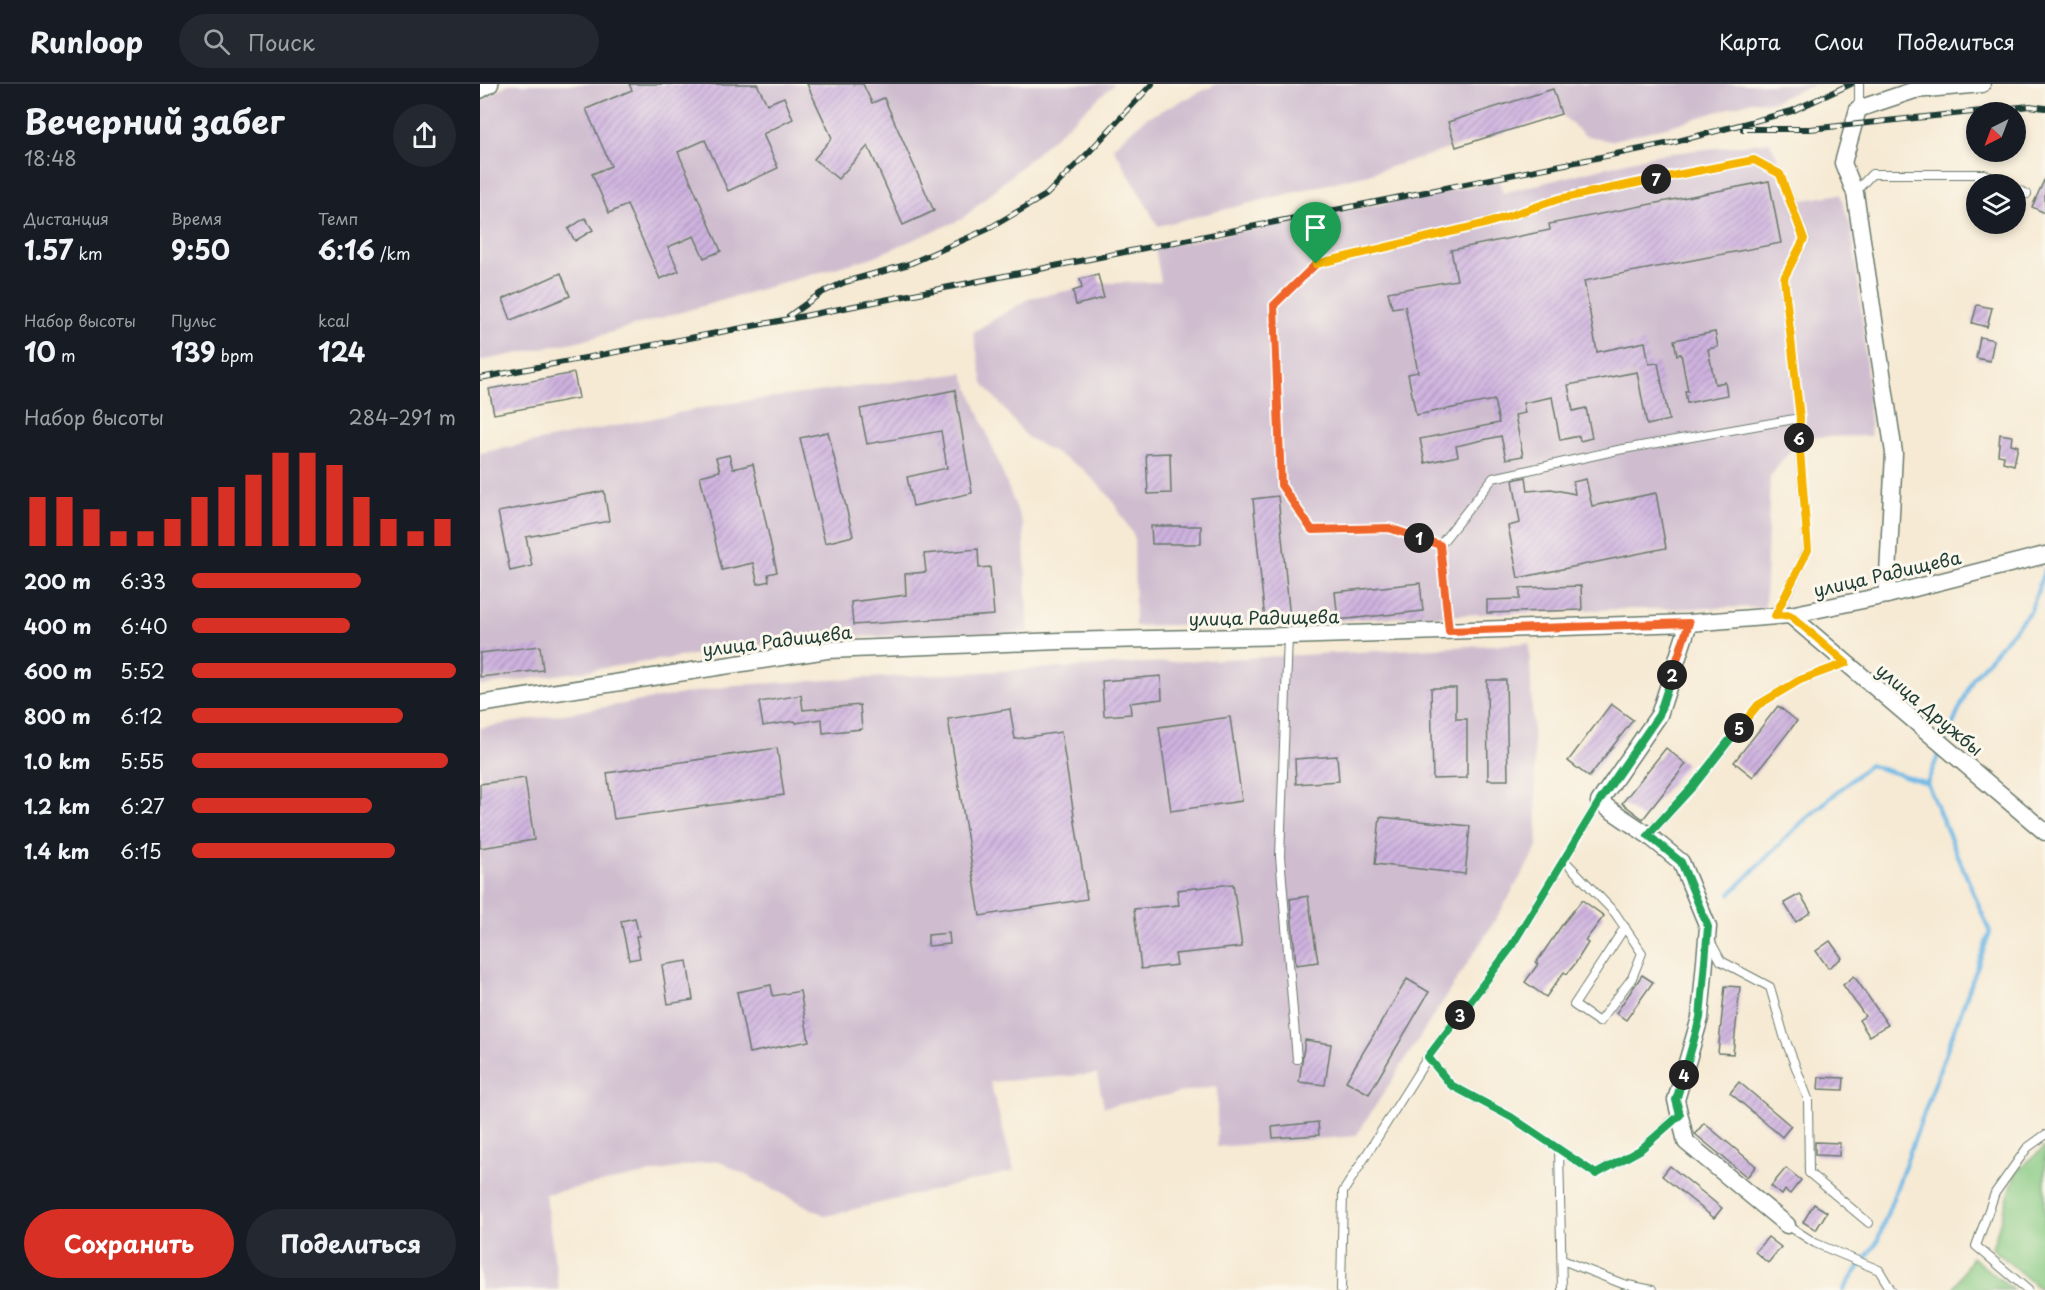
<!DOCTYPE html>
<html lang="ru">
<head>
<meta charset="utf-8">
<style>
	:root { --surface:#171b24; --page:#242831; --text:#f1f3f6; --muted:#9ea1a6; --line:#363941; --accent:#d93025 }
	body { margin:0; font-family:"Playpen Sans",sans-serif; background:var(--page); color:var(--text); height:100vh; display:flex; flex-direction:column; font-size:22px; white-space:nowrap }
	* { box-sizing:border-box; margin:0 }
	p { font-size:20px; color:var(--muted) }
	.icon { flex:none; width:33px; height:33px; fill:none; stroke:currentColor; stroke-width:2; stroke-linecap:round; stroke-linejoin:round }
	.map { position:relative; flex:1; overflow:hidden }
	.sheet { display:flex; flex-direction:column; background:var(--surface); width:480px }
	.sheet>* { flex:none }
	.needle { width:39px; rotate:222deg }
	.controls { position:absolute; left:1486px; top:18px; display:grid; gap:12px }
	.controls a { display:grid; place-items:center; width:60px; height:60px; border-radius:50%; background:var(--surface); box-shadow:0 3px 9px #0003; font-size:30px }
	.pin { position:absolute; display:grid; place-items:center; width:51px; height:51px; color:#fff; margin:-62px -26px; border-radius:50% 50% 50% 0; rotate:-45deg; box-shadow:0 0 6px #0007 }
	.pin .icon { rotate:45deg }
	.km { position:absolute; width:30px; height:30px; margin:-15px; border-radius:50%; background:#222; color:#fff; font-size:16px; line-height:30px; text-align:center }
	.round { display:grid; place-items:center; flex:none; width:63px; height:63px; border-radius:32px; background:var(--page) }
	.summary { display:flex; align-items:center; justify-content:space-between; height:102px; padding:0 24px }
	h1 { font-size:33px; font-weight:700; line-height:45px }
	.figures { display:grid; grid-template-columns:repeat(3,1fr); gap:9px; height:102px; padding:6px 24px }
	.figures div { display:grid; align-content:center }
	.figures b { font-size:26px; font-weight:700 }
	.figures small { font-size:16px; font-weight:400 }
	.figures p { font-size:16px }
	.chart { height:168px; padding:12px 24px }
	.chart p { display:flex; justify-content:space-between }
	.chart svg { width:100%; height:108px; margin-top:6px; stroke:var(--accent); stroke-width:6 }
	.primary-button { display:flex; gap:12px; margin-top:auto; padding:12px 24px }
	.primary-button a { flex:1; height:69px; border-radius:36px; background:var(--accent); color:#fff; font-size:24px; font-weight:700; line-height:69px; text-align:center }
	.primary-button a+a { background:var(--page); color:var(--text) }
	ul { padding:0 24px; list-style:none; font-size:20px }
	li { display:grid; grid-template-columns:96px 72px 1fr; align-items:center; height:45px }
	li i { height:15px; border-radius:8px; background:var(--accent) }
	header { display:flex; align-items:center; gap:36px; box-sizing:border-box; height:84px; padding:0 30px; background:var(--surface); border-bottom:2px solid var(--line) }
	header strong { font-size:28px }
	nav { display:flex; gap:33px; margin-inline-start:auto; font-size:21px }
	.search { width:420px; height:54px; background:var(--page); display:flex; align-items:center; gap:15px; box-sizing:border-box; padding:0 21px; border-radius:33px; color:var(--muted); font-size:22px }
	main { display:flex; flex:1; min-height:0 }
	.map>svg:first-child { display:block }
	.industrial { fill:#cfbdcf }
	.garden { fill:#87c982; stroke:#53835b; stroke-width:1.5 }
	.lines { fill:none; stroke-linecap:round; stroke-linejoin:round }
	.stream { stroke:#6eb8e6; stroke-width:4 }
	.building { fill:url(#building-hatch) }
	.lane-casing { stroke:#6a7a6c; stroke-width:10 }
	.street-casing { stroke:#6a7a6c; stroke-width:19 }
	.lane { stroke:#fff; stroke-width:8 }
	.street { stroke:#fff; stroke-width:16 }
	.rail-casing { stroke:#1f3d34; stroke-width:6 }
	.rail { stroke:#fbf7ec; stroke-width:4; stroke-dasharray:11; stroke-linecap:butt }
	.split-1-casing { stroke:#fff; stroke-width:12 }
	.split-2-casing { stroke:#fff; stroke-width:12 }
	.split-3-casing { stroke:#fff; stroke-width:12 }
	.split-4-casing { stroke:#fff; stroke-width:12 }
	.split-5-casing { stroke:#fff; stroke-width:12 }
	.split-6-casing { stroke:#fff; stroke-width:12 }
	.split-7-casing { stroke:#fff; stroke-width:12 }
	.split-8-casing { stroke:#fff; stroke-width:12 }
	.split-1 { stroke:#f0652b; stroke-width:8 }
	.split-2 { stroke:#f0652b; stroke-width:8 }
	.split-3 { stroke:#22a559; stroke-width:8 }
	.split-4 { stroke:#22a559; stroke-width:8 }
	.split-5 { stroke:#22a559; stroke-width:8 }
	.split-6 { stroke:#f5b400; stroke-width:8 }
	.split-7 { stroke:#f5b400; stroke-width:8 }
	.split-8 { stroke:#f5b400; stroke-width:8 }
	.labels { text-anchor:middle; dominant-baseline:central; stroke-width:6; stroke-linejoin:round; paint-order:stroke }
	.street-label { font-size:18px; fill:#1f3d34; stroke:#fbf7ec }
</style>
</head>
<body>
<header>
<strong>Runloop</strong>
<div class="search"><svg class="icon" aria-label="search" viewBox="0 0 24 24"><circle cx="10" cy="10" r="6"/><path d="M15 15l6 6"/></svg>Поиск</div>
<nav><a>Карта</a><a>Слои</a><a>Поделиться</a></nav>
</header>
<main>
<section class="sheet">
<div class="summary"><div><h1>Вечерний забег</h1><p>18:48</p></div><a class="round"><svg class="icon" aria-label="share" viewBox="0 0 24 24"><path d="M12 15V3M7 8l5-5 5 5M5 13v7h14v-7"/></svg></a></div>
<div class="figures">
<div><p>Дистанция</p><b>1.57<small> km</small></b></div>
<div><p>Время</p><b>9:50</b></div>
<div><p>Темп</p><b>6:16<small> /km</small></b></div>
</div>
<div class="figures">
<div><p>Набор высоты</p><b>10<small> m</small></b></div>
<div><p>Пульс</p><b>139<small> bpm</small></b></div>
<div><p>kcal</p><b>124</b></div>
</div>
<div class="chart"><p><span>Набор высоты</span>284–291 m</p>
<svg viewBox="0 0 160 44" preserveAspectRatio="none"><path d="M5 44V24M15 44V24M25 44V29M35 44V38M45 44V38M55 44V33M65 44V24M75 44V20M85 44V15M95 44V6M105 44V6M115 44V11M125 44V24M135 44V33M145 44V38M155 44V33"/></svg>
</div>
<ul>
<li><b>200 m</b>6:33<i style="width:64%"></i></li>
<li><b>400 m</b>6:40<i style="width:60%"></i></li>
<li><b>600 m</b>5:52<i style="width:100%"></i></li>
<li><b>800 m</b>6:12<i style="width:80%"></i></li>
<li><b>1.0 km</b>5:55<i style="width:97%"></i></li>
<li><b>1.2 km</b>6:27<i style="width:68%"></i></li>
<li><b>1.4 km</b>6:15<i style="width:77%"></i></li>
</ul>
<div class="primary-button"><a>Сохранить</a><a>Поделиться</a></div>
</section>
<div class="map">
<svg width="1565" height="1206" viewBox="0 0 1565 1206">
	<defs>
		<pattern id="building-hatch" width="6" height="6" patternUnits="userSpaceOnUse" patternTransform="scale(1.5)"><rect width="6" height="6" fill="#cfb3e0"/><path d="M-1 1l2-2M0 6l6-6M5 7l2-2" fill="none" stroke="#a793b6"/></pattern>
	</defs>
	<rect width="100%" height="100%" fill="#fbf7ec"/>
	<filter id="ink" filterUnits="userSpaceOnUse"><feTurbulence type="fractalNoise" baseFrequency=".0167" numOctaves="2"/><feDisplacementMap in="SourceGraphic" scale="12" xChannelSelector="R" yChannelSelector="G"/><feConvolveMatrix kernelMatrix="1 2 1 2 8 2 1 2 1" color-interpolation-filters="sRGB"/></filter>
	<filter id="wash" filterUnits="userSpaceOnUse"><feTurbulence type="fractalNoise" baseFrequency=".008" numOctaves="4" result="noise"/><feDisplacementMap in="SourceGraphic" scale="24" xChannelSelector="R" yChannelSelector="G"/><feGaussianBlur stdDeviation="1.35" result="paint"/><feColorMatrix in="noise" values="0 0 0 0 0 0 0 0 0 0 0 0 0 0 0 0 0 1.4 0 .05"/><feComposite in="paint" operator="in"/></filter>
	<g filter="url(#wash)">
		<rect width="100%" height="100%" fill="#f6ead4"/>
		<!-- industrial -->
		<g class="industrial">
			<path d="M28 0H634L482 135 393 173 108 255 0 277V18Z"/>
			<path d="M737 0H1335L1291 18 1272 17 1190 42 1130 57 1104 51 1081 30 888 90 678 142 633 63 666 34Z"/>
			<path d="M1290 58 1318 117 1360 110 1372 147 1384 249 1391 352 1322 353 1290 392 1285 523 1102 526 858 536 655 542 654 452 630 413 603 385 547 353 503 299 493 248 550 214 602 204 600 195 618 191 620 199 681 198 675 164 1019 97 1023 109 1175 71Z"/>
			<path d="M483 289 543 441 549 549 328 554 0 602V369L244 320Z"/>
			<path d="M1049 559 1058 762 1021 827 876 1052 737 1063V1002L624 1023 617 990 510 998 534 1087 346 1132 236 1076 65 1110 79 1206H0V644L256 601Z"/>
		</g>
		<!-- garden -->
		<g class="garden">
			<path d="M1565 1063V1206H1561L1512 1164 1536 1088Z"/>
			<path d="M1492 1173 1533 1206H1473Z"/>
		</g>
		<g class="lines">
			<!-- stream -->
			<g class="stream">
				<path d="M1466 656 1493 594 1551 526 1565 485"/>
				<path d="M1250 810 1321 739 1389 681 1447 699"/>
				<path d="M1363 1206 1397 1158 1510 848 1447 699 1461 665"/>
			</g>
		</g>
		<g id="blocks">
			<!-- building -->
			<g class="building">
				<path d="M149 0H277L287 20 304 13 313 35 283 50 298 84 248 107 225 56 198 68 241 167 224 174 214 152 188 163 199 187 180 195 147 121 129 129 112 90 131 82 106 25 152 6Z"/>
				<path d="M327 0H383L392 19 404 14 454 127 423 141 388 62 358 95 334 75 352 54Z"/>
				<path d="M1073 5 1081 30 976 63 968 38Z"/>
				<path d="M1565 94V129L1552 123Z"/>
				<path d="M1289 97 1301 159 1104 197 1117 268 1165 258 1169 280 1178 279 1189 336 1167 341 1157 288 1088 301 1093 327 1106 324 1112 354 1100 357 1099 352 1080 356 1072 313 1043 319 1045 329 1035 331 1043 372 1026 375 1021 352 976 362 978 372 945 379 940 355 1019 339 1014 316 936 331 928 290 938 288 925 222 912 224 908 208 977 196 971 166 1070 146 1069 140Z"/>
				<path d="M105 134 113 146 95 157 88 145Z"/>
				<path d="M81 189 90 212 31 236 23 215Z"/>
				<path d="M618 191 624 214 596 221 593 207 602 204 600 195Z"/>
				<path d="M1497 221 1512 224 1507 243 1492 239Z"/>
				<path d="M1235 248 1238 263 1228 265 1235 300 1245 298 1247 311 1207 319 1205 307H1208L1201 270 1197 271 1194 256Z"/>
				<path d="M1500 253 1514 256 1510 277 1496 274Z"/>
				<path d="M94 289 99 314 14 330 9 305Z"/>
				<path d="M475 306 492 409 433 422 427 393 467 384 461 347 387 360 380 325Z"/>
				<path d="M348 348 373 452 345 459 320 354Z"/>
				<path d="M1520 350 1532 352 1531 360 1538 362 1534 381 1523 378 1524 372 1518 371Z"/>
				<path d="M690 369 691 409 668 410 666 370Z"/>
				<path d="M249 371 253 385 273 380 297 488 288 490 289 497 278 500 273 479 242 486 220 392 240 387 236 374Z"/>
				<path d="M1046 393 1048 407 1071 405 1095 410 1093 398 1106 395 1112 422 1176 409 1186 464 1038 494 1028 442 1040 439 1033 396Z"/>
				<path d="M124 407 129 437 46 453 52 482 30 487 18 428Z"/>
				<path d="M798 412 810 535 785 537 773 415Z"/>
				<path d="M671 442H721V460H672Z"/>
				<path d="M498 465 499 484 510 483 514 531 373 541 371 518 426 511 425 490 446 488 444 470Z"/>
				<path d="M940 499 943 527 858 536 855 508Z"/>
				<path d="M1101 502 1102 526 1007 529V516L1040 515V504Z"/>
				<path d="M60 562 63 586 0 593V569Z"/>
				<path d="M681 592 682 615 650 619 651 630 624 632 622 597Z"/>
				<path d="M1007 596H1026L1028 696H1008Z"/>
				<path d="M951 604H976V635H987V694L953 695Z"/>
				<path d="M321 611 323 626 380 621 382 645 343 649 342 635 316 639 315 637 283 642 279 618Z"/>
				<path d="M1131 620 1153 636 1109 693 1088 677Z"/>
				<path d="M1298 622 1317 637 1273 693 1254 678Z"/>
				<path d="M530 625 535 655 581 648 607 815 500 832 468 635Z"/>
				<path d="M750 633 762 717 691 727 679 643Z"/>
				<path d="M297 664 304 711 134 735 127 689Z"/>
				<path d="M1186 664 1206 680 1163 735 1142 719Z"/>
				<path d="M857 672 859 697 816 700 815 675Z"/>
				<path d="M45 694 54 756 0 764V700Z"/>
				<path d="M900 733 990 742 985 790 895 780Z"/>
				<path d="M753 800 762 863 695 870 697 881 661 885 654 825 699 821 697 806Z"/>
				<path d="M1320 810 1331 828 1316 838 1304 819Z"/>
				<path d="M828 812 838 878 816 881 810 815Z"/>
				<path d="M1102 816 1124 832 1105 857 1108 859 1095 880 1087 890 1084 888 1066 913 1045 898 1058 880 1056 879 1082 841Z"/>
				<path d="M155 834 159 852H156L160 874 149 876 141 837Z"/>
				<path d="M469 849 470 860 448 862V851Z"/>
				<path d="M1350 857 1362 874 1348 884 1336 867Z"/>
				<path d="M207 877 213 916 188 920 182 881Z"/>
				<path d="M1162 891 1173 898 1146 936 1136 929Z"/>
				<path d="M1374 892 1408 941 1389 952 1379 936 1385 932 1363 901Z"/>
				<path d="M927 895 949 908 889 1010 866 997Z"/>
				<path d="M291 901 293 912 320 907 329 957 269 969 257 908Z"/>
				<path d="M1245 902 1260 903 1253 970 1238 969Z"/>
				<path d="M825 956 851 960 845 1001 819 998Z"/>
				<path d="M1339 993 1364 994 1363 1006 1338 1005Z"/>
				<path d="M1259 998 1311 1042 1302 1053 1250 1009Z"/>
				<path d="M838 1038 839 1051 793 1054 792 1043Z"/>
				<path d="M1224 1039 1276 1082 1267 1093 1215 1050Z"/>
				<path d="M1335 1058 1360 1059 1359 1072 1335 1071Z"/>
				<path d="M1190 1082 1242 1124 1234 1134 1182 1092Z"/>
				<path d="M1306 1084 1321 1096 1310 1110 1305 1106 1302 1111 1291 1102Z"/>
				<path d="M1334 1120 1347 1128 1336 1146 1323 1138Z"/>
				<path d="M1288 1153 1301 1163 1288 1179 1275 1168Z"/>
			</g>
		</g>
	</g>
	<g filter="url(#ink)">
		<use href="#blocks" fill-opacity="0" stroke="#6a7a6c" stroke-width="1.5"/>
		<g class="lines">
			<defs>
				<g id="lane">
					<path d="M1379 25V0"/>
					<path d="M1536 105 1547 110"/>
					<path d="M1375 108 1392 90H1504L1526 100"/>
					<path d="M960 461 1013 394 1138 366 1320 334"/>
					<path d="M969 547 960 461 909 444 832 446 801 401 794 221 836 180 1008 139 1079 115 1274 76 1300 90 1325 155 1304 194 1320 334 1319 360 1328 466 1296 532"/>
					<path d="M808 552 800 772 817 975"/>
					<path d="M1168 751 1214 701 1278 621 1320 596 1366 579"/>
					<path d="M1084 776 1135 829 1162 869 1152 894 1119 938 1094 921 1145 843"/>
					<path d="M1229 855 1241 877 1290 903 1304 952 1328 1015 1329 1089 1389 1139"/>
					<path d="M948 973 971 1001 1031 1033 1116 1090 1160 1066 1199 1031"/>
					<path d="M1079 1065 1082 1206"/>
					<path d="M1307 1141 1335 1159 1399 1186 1411 1206"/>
					<path d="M1082 1176 1143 1200 1172 1206"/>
					<path d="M861 1206 863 1108 948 973 1029 866 1119 718"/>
					<path d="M1548 1206 1496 1162 1515 1109 1547 1064 1565 1051"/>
				</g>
				<g id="street">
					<path d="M0 6 10 0"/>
					<path d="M1407 511 1414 369 1375 109 1363 79 1378 25 1435 6 1502 0"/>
					<path d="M1310 531 1565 748"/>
					<path d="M1209 539 1179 631 1119 718 1168 751 1201 778 1228 843 1220 934 1196 1016 1206 1058 1307 1141"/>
					<path d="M0 620 347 566 580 557 808 552 1209 539 1310 531 1407 511 1565 471"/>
				</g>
			</defs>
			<!-- lane casing -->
			<use href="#lane" class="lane-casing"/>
			<!-- street casing -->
			<use href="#street" class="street-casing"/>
			<!-- lane -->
			<use href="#lane" class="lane"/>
			<!-- street -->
			<use href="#street" class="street"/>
			<defs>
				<g id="rail">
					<path d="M1263 45H1330L1550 22 1565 24"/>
					<path d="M309 232 341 209 365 198 429 180 508 145 566 111 609 68 672 0"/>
					<path d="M0 294 304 236 1191 59 1312 27 1371 0"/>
				</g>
			</defs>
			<!-- rail casing -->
			<use href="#rail" class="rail-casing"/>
			<!-- rail -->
			<use href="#rail" class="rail"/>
		</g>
	</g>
	<g class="lines" filter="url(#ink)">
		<defs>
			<path id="split-1" d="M836 180 794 221 801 401 832 446 909 444 939 454"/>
			<path id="split-2" d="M939 454 960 461 969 547 1209 539 1192 591"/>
			<path id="split-3" d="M980 931 1029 866 1119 718 1179 631 1192 591"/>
			<path id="split-4" d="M980 931 948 973 971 1001 1031 1033 1116 1090 1160 1066 1200 1031 1196 1016 1204 991"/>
			<path id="split-5" d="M1204 991 1220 934 1228 843 1201 778 1168 751 1214 701 1259 644"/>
			<path id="split-6" d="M1259 644 1278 621 1320 596 1366 579 1310 531 1295 532 1328 466 1319 354"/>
			<path id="split-7" d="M1176 95 1274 76 1300 90 1324 155 1304 194 1320 334 1319 354"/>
			<path id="split-8" d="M836 180 1008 139 1079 115 1176 95"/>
		</defs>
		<!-- split-1 casing -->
		<use href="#split-1" class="split-1-casing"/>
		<!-- split-2 casing -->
		<use href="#split-2" class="split-2-casing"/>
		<!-- split-3 casing -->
		<use href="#split-3" class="split-3-casing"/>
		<!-- split-4 casing -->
		<use href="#split-4" class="split-4-casing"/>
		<!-- split-5 casing -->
		<use href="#split-5" class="split-5-casing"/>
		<!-- split-6 casing -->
		<use href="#split-6" class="split-6-casing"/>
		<!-- split-7 casing -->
		<use href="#split-7" class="split-7-casing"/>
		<!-- split-8 casing -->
		<use href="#split-8" class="split-8-casing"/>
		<!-- split-1 -->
		<use href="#split-1" class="split-1"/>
		<!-- split-2 -->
		<use href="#split-2" class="split-2"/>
		<!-- split-3 -->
		<use href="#split-3" class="split-3"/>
		<!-- split-4 -->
		<use href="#split-4" class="split-4"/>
		<!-- split-5 -->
		<use href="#split-5" class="split-5"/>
		<!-- split-6 -->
		<use href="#split-6" class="split-6"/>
		<!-- split-7 -->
		<use href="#split-7" class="split-7"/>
		<!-- split-8 -->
		<use href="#split-8" class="split-8"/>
	</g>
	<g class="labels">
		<!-- street labels -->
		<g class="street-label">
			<text transform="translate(1407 489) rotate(-13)">улица Радищева</text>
			<text transform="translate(784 533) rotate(-1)">улица Радищева</text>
			<text transform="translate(297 556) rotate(-7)">улица Радищева</text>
			<text transform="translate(1450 625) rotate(40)">улица Дружбы</text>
		</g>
	</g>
</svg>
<div class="controls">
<a><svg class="needle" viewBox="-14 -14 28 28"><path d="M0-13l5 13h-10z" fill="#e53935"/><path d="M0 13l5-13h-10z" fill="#9ea1a6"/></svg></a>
<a><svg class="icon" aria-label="layers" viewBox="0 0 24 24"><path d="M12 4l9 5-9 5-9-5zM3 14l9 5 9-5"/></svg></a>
</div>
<div class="pin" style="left:836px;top:180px;background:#1e9e55"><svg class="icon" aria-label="arrive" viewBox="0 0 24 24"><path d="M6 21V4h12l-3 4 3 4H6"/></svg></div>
<b class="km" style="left:939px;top:454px">1</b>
<b class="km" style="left:1192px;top:591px">2</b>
<b class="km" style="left:980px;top:931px">3</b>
<b class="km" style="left:1204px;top:991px">4</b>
<b class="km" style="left:1259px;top:644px">5</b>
<b class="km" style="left:1319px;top:354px">6</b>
<b class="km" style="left:1176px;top:95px">7</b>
</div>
</main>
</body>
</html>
